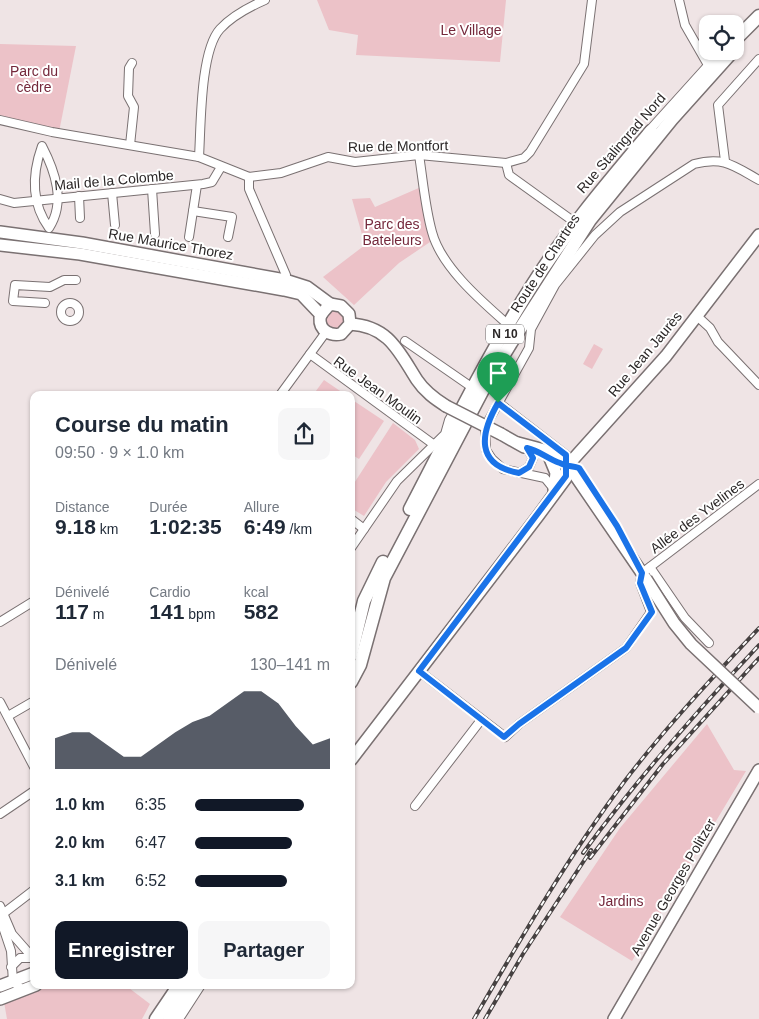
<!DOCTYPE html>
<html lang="fr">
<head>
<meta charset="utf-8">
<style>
	:root { --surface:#fff; --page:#f6f6f7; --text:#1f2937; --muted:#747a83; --accent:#111827 }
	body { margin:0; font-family:Arial,sans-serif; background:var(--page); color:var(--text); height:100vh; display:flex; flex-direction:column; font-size:19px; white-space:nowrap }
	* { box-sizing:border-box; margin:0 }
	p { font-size:16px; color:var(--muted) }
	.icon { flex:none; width:28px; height:28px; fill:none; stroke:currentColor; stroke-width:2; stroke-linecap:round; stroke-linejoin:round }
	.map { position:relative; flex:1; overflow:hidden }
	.side { position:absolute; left:30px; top:391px; width:325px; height:598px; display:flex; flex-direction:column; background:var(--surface); border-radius:10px; box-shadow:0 1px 4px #0004 }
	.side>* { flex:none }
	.fabs { position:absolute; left:699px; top:15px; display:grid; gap:10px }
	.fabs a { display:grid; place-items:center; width:45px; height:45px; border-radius:10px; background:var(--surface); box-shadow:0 1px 4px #0004; font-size:25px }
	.pin { position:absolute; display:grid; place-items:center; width:42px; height:42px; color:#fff; margin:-51px -21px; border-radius:50% 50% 50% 0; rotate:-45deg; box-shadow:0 0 5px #0007 }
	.pin .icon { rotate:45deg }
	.round { display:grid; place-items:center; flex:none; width:52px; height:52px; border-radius:10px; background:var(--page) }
	.headline { display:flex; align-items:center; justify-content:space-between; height:85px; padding:0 25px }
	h1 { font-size:22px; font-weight:800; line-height:38px }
	.figures { display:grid; grid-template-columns:repeat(3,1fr); gap:8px; height:85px; padding:5px 25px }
	.figures div { display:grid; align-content:center }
	.figures b { font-size:21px; font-weight:800 }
	.figures small { font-size:14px; font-weight:400 }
	.figures p { font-size:14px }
	.chart { height:140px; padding:10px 25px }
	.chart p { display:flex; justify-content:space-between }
	.chart svg { width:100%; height:90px; margin-top:5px; fill:var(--accent); opacity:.7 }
	.button { display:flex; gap:10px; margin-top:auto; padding:10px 25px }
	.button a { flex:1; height:58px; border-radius:10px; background:var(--accent); color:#fff; font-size:20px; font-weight:800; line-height:58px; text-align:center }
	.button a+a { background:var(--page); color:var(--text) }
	ul { padding:0 25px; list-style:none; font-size:16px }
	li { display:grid; grid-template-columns:80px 60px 1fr; align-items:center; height:38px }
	li i { height:12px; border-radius:6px; background:var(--accent) }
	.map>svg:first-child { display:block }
	.green { fill:#ecc2c8 }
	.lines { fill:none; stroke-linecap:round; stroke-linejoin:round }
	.street-casing { stroke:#7a7172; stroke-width:10 }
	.secondary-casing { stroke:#7a7172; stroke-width:14 }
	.primary-casing { stroke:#7a7172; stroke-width:15 }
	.street { stroke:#fff; stroke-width:8 }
	.secondary { stroke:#fff; stroke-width:11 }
	.primary { stroke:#fff; stroke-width:12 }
	.rail-casing { stroke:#464141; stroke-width:4 }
	.rail { stroke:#fff; stroke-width:2; stroke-dasharray:5.5; stroke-linecap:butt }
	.secondary-bridge-casing { stroke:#7a7172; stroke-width:14; stroke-linecap:butt }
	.secondary-bridge { stroke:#fff; stroke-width:11 }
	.route-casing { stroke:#fff; stroke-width:10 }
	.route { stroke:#1a73e8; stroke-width:6 }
	.labels { text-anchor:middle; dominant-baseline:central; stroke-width:4; stroke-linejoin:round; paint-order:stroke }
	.shield { fill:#fff; stroke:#6b6868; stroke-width:1 }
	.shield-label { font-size:12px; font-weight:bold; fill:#2b2727 }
	.park-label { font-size:14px; fill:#74283b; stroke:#fff }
	.street-label { font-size:14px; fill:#2b2727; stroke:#fff }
</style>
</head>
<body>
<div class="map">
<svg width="759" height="1019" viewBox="0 0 759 1019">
	<rect width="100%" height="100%" fill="#efe4e5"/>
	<!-- green -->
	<g class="green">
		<path d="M317 0H506L500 62 356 55 358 35 329 30Z"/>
		<path d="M0 44 76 46 59 132 0 115Z"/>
		<path d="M421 187 433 240 399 263 354 305 323 277 365 245 352 199 370 198 375 207Z"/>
		<path d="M332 309 342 311 346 320 338 330 326 326 325 316Z"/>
		<path d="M594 344 603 349 592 369 583 364Z"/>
		<path d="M324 380 346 395H313Z"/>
		<path d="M351 399 384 421 359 459 351 454Z"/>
		<path d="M393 423 415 440 419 449 386 482 364 516 351 508V488Z"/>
		<path d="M707 724 734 770 746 771 632 961 560 917 620 828Z"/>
		<path d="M52 985H125L150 1004 142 1019H7L4 1002Z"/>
	</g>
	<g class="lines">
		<defs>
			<g id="street">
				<path d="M679 0 685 25 708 65"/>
				<path d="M0 120 52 132 199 157 249 177 281 173 328 157 355 162 419 155 506 163 524 158 530 152 584 64 592 0"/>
				<path d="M647 133 721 51"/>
				<path d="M130 145 134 107 128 96 129 68 132 63"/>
				<path d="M42 146C55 171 66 202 49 228 31 203 32 174 42 146Z"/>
				<path d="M419 155C423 180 425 207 432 232 441 266 479 299 504 321"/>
				<path d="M199 157C201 126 200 51 220 29 232 16 249 7 265 0"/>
				<path d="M725 161 718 105 759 59"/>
				<path d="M506 163 509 175 573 221"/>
				<path d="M249 177V189L286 275 285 280"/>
				<path d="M152 189 155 234"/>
				<path d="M112 193 115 225"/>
				<path d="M79 196 80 218"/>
				<path d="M0 199 14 203 203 184 212 182 221 167"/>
				<path d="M193 211 232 217 228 237"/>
				<path d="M189 237 197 185"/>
				<circle cx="70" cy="312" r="9"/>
				<path d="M45 303 13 301 15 285 50 287 64 280H76"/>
				<path d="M697 316 710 328 718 342 759 385"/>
				<path d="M405 341 470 386"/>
				<path d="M310 354 433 444"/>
				<path d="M280 395 326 332"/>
				<path d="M499 403 566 455 568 465"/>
				<path d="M519 473 529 467 533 458 527 448"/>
				<path d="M554 489 545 478 503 469 492 459 486 450 485 427 529 348 531 329 555 285 595 235 620 212 694 164C724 156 734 166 759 180"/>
				<path d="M351 519 364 529"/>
				<path d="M351 548 397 481 445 434 449 420 456 408"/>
				<path d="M650 567 685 618 709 643"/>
				<path d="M0 622 34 601"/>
				<path d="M419 671 505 737 519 724 626 648 651 612 640 583 642 573 759 484"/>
				<path d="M0 702 34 767"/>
				<path d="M8 716 34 701"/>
				<path d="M415 806 481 720"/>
				<path d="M0 814 34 791"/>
				<path d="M0 906 12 934 34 959"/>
				<path d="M0 916 34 890"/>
				<path d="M0 918 11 951 13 982 23 990"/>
				<path d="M11 967 20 958H32"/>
				<path d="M179 1019 201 985"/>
			</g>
			<g id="secondary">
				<path d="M0 232 82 243 285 280 307 287 330 304"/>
				<path d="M0 245 80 254 284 290 301 294 321 315"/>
				<path d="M330 304 341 306 349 314 350 324 341 334C331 336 319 331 320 318 321 313 327 308 330 304Z"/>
				<path d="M350 324C389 326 399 352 417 380 425 392 435 399 446 406"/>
				<path d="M501 434 524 447"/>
				<path d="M518 443 548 451 568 465 646 579"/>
				<path d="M549 456 556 473 554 490"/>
				<path d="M351 760 538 516 566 478 568 465 666 356 759 235"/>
				<path d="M0 986 34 973"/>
				<path d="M0 999 36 985"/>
				<path d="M614 1019 759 770"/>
			</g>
			<g id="primary">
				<path d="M735 40 759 16"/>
				<path d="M410 509C449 434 486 358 531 287 566 231 609 181 651 131"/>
				<path d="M351 655 364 601 383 562"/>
				<path d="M351 682 360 665 384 578 486 384 511 343 590 220 672 119 733 51"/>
				<path d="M156 1019 179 985"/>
				<path d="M169 1019 191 985"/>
			</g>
		</defs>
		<!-- street casing -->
		<use href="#street" class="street-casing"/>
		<!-- secondary casing -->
		<use href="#secondary" class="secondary-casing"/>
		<!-- primary casing -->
		<use href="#primary" class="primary-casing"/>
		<!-- street -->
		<use href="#street" class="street"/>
		<!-- secondary -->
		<use href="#secondary" class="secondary"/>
		<!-- primary -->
		<use href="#primary" class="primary"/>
		<defs>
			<g id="rail">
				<path d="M583 853C637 779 696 712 759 645"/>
				<path d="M590 858 663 764 759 658"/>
				<path d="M474 1019C521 938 568 857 624 782 665 728 712 678 759 628"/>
				<path d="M485 1019 523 954 591 850"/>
			</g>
		</defs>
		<!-- rail casing -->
		<use href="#rail" class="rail-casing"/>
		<!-- rail -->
		<use href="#rail" class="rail"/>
		<defs>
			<g id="secondary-bridge">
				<path d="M446 406 501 434"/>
				<path d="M646 579 674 623 691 644 759 708"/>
			</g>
		</defs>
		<!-- secondary-bridge casing -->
		<use href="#secondary-bridge" class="secondary-bridge-casing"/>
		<!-- secondary-bridge -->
		<use href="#secondary-bridge" class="secondary-bridge"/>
	</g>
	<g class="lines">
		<defs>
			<path id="route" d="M498 403 566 455V476L419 671 504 737 519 724 626 648 652 612 640 583 642 573 617 526 579 468C573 466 565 466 560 463 548 459 540 451 527 448L533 458 529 467 519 473C475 465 480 434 498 403"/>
		</defs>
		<!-- route casing -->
		<use href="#route" class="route-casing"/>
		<!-- route -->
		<use href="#route" class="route"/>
	</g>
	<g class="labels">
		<!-- shield labels -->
		<rect class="shield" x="486" y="324.5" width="38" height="19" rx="4"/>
		<g class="shield-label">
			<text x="505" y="334">N 10</text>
		</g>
		<!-- park labels -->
		<g class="park-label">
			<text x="471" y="30">Le Village</text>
			<text x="34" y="71">Parc du<tspan x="34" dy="16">cèdre</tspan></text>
			<text x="392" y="224">Parc des<tspan x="392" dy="16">Bateleurs</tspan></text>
			<text x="621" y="901">Jardins</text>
		</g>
		<!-- street labels -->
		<g class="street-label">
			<text transform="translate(621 143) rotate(-49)">Rue Stalingrad Nord</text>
			<text transform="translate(398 146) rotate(-1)">Rue de Montfort</text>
			<text transform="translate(114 180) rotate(-5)">Mail de la Colombe</text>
			<text transform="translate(171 244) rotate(10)">Rue Maurice Thorez</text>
			<text transform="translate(545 263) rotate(-57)">Route de Chartres</text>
			<text transform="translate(645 354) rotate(-50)">Rue Jean Jaurès</text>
			<text transform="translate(378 390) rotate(36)">Rue Jean Moulin</text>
			<text transform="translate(697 516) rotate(-37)">Allée des Yvelines</text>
			<text transform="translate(673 887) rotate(-60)">Avenue Georges Politzer</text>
		</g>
	</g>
</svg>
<div class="fabs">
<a><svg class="icon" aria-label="locate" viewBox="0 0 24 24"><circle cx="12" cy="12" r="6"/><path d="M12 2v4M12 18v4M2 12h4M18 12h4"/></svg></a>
</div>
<div class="pin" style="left:498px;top:403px;background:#1e9e55"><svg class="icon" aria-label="arrive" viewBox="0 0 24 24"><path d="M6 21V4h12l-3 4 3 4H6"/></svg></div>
<section class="side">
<div class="headline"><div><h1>Course du matin</h1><p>09:50 · 9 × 1.0 km</p></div><a class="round"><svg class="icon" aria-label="share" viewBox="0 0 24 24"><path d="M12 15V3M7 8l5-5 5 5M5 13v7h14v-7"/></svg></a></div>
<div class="figures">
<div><p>Distance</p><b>9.18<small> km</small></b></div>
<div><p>Durée</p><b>1:02:35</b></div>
<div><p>Allure</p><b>6:49<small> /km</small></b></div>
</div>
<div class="figures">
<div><p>Dénivelé</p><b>117<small> m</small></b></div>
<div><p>Cardio</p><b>141<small> bpm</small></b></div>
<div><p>kcal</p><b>582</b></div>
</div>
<div class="chart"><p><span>Dénivelé</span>130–141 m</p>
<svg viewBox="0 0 160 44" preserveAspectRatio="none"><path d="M0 44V29L10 26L20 26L30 32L40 38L50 38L60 32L70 26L80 21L90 18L100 12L110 6L120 6L130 12L140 23L150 32L160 29V44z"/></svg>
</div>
<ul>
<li><b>1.0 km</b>6:35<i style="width:81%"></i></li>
<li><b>2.0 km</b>6:47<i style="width:72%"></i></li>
<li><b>3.1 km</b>6:52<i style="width:68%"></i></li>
</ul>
<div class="button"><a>Enregistrer</a><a>Partager</a></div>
</section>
</div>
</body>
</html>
